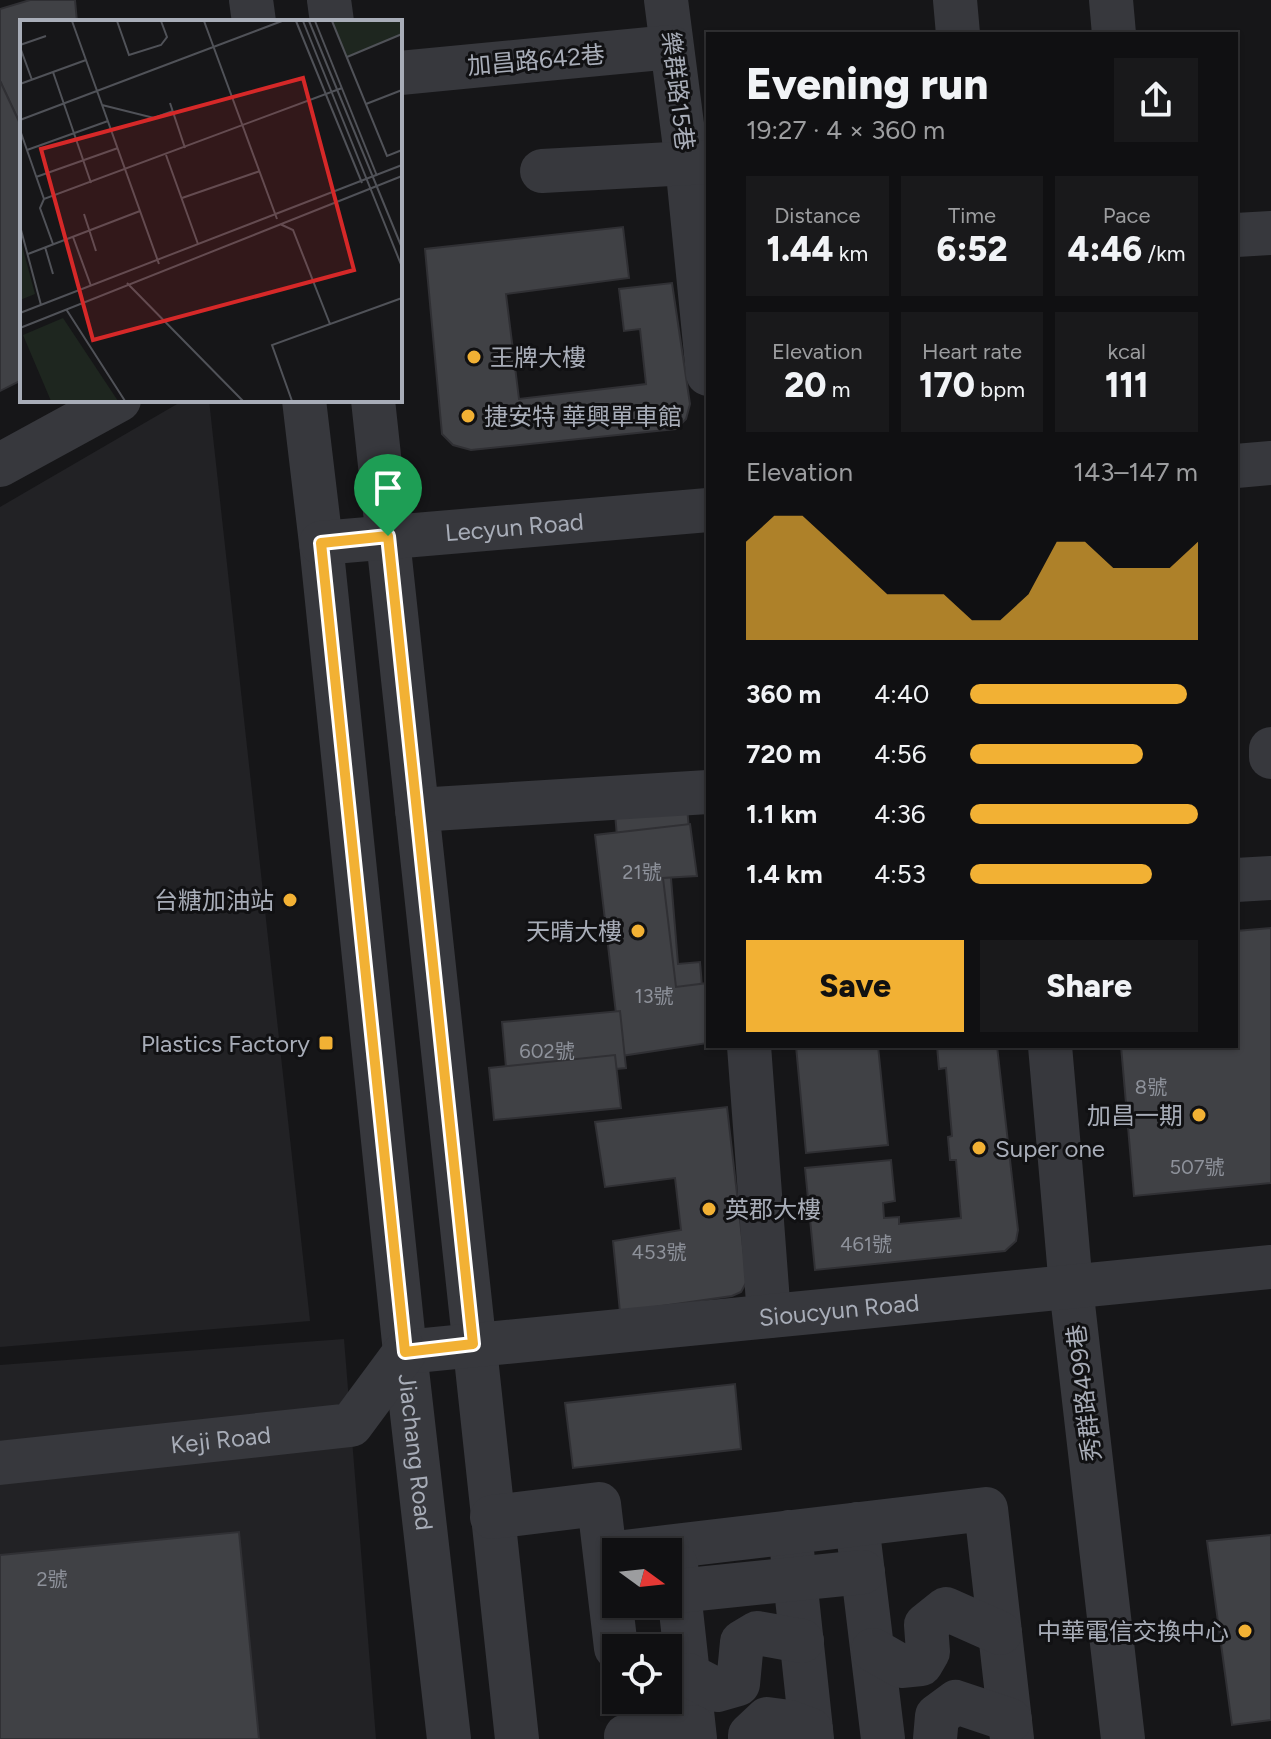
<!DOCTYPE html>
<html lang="en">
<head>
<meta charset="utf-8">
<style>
	:root { --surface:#101012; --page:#19191b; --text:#f1f3f6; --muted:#9c9d9f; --line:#303032; --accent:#f2b134 }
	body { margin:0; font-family:Figtree,"Noto Sans TC",sans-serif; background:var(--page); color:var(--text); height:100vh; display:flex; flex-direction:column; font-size:30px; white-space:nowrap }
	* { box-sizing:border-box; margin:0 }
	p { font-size:26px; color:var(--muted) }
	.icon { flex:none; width:44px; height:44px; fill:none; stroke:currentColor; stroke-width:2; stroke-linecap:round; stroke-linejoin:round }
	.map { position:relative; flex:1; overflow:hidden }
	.side { position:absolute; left:706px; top:32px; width:532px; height:1016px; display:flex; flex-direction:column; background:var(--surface); border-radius:0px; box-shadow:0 2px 6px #0004,0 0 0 2px var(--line) }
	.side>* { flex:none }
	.needle { width:52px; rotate:105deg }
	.controls { position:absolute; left:602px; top:1538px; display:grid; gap:16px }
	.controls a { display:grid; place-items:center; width:80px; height:80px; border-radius:0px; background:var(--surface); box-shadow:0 2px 6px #0004,0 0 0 2px var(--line); font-size:40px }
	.pin { position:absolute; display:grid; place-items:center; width:68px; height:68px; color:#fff; margin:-82px -34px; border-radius:50% 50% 50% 0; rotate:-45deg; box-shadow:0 0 8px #0007 }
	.pin .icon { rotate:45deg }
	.round { display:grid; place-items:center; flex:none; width:84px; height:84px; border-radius:0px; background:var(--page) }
	.headline { display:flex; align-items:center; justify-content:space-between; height:136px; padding:0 40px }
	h1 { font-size:44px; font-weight:800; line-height:60px }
	.stats { display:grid; grid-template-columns:repeat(3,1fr); gap:12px; height:136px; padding:8px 40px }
	.stats div { display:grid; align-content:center; border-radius:0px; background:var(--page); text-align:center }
	.stats b { font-size:34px; font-weight:800 }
	.stats small { font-size:22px; font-weight:400 }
	.stats p { font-size:22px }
	.chart { height:224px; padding:16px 40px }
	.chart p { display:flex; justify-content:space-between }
	.chart svg { width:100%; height:144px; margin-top:8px; fill:var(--accent); opacity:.7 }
	.cta { display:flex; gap:16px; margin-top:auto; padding:16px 40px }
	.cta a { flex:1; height:92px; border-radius:0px; background:var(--accent); color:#111; font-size:32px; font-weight:800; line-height:92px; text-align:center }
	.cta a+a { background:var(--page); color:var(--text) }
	ul { padding:0 40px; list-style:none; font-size:26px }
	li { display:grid; grid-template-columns:128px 96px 1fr; align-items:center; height:60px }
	li i { height:20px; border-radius:10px; background:var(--accent) }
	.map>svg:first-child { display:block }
	.built { fill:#222225 }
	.building { fill:#404145; stroke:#303034; stroke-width:2 }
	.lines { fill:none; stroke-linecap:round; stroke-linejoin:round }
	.minor { stroke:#37383d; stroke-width:44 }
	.route-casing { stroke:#fff; stroke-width:16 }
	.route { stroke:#f2b134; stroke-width:10 }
	.poi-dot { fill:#f2b134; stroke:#111113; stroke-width:3 }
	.labels { text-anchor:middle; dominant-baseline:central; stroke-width:6; stroke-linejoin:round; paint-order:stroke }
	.number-label { font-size:20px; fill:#8e929b }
	.street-label { font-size:24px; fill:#a8adb8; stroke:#111113 }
	.poi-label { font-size:24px; fill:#a8adb8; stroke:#111113; text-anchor:end }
	.inset-road { fill:none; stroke:#505258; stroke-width:2 }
	.view { fill:#d62828; fill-opacity:0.15; stroke:#d62828; stroke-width:4 }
	.inset-edge { fill:none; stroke:#a8adb8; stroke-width:4 }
</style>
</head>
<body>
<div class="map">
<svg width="1271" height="1739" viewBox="0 0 1271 1739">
	<rect width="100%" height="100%" fill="#161618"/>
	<!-- built -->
	<g class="built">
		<path d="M184 400H209L310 1321 0 1347V507Z"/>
		<path d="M344 1339 376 1739H0V1365Z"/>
	</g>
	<!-- building -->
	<g class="building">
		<path d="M30 0H75L77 22H22V128L0 81V9Z"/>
		<path d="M0 81 22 128V380L0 391Z"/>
		<path d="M623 227 629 278 506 294 519 399 646 384 640 329 624 331 619 289 672 283 690 404 686 419 676 429 471 450 453 445 442 434 425 249Z"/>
		<path d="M687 807 692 863 670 866 678 964 700 962 705 1023 633 1029 615 813Z"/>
		<path d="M690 824 697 876 663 878 676 987 708 983V1043L621 1056 595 835Z"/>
		<path d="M1271 928V1183L1134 1196 1121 1046H1236V931Z"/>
		<path d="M620 1011 626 1068 507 1079 502 1022Z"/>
		<path d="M796 1046H878L888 1145 806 1153Z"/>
		<path d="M937 1046H997L1018 1230 1016 1241 1005 1251 815 1270 805 1168 891 1160 895 1201 883 1203 884 1218 899 1217V1224L961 1218 956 1160H950L948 1137 952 1136 946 1068 939 1069Z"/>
		<path d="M615 1055 621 1108 494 1120 489 1068Z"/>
		<path d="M727 1107 747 1281 741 1292 732 1296 620 1312 613 1241 681 1230 675 1178 605 1187 595 1122Z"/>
		<path d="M735 1384 741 1449 573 1468 565 1403Z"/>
		<path d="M239 1532 259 1739H0V1555Z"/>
		<path d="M1271 1535V1720L1232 1725 1207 1541Z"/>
	</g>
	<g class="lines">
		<!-- minor -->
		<g class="minor">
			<path d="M251 0 254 22"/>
			<path d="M329 0 332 22"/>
			<path d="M666 0 687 163 708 374"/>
			<path d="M955 0 958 34"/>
			<path d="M1111 0 1114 34"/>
			<path d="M400 73 671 47"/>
			<path d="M542 171 708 162"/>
			<path d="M1236 235 1271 233"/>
			<path id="s1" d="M304 400 321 543 405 1352 449 1739"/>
			<path d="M373 400 517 1739"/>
			<path d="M0 465 119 400"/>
			<path d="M1236 466 1271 463"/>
			<path id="s2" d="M321 543 708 510"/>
			<path d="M1271 749V757"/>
			<path d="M417 810 708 792"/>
			<path d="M1236 880 1271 878"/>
			<path d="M749 1046 769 1316"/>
			<path d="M1050 1046 1071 1287 1123 1739"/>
			<path id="s3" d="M405 1352 1271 1267"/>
			<path id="s4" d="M0 1463 351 1425 405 1352"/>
			<path d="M492 1517 599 1504 616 1648"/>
			<path d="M857 1524 883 1739"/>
			<path d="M790 1532 812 1739"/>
			<path d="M624 1552 986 1509 1012 1739"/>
			<path d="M676 1565 695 1739"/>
			<path d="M668 1592 863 1572"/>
			<path d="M873 1650 901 1666 921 1664 928 1652 926 1625 946 1609 1000 1633"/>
			<path d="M688 1675 717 1690 738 1684 742 1642 757 1633 802 1641"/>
			<path d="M626 1736 693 1727"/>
			<path d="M750 1739V1735L767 1719 790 1722 811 1730"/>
			<path d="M935 1739 937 1716 956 1702 1010 1720"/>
		</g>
	</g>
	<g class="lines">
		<defs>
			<path id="route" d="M388 536 473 1344 405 1352 321 543Z"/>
		</defs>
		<!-- route casing -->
		<use href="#route" class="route-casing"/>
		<!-- route -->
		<use href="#route" class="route"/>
	</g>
	<!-- markers -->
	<g class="poi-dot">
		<circle cx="474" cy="357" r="8"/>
		<circle cx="468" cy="416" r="8"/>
		<circle cx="290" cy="900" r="8"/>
		<circle cx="638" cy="931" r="8"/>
		<rect x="318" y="1035" width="16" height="16" rx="4"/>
		<circle cx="1199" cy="1115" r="8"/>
		<circle cx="979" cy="1148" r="8"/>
		<circle cx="709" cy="1209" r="8"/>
		<circle cx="1245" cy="1631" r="8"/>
	</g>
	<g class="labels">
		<!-- number labels -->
		<g class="number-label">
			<text x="642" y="872">21號</text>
			<text x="654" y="996">13號</text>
			<text x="547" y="1051">602號</text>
			<text x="1151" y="1087">8號</text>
			<text x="1197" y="1167">507號</text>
			<text x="866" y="1244">461號</text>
			<text x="659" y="1252">453號</text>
			<text x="52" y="1579">2號</text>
		</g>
		<!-- street labels -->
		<g class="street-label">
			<text transform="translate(536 60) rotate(-5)">加昌路642巷</text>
			<text transform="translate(678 91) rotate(83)">樂群路15巷</text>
			<text stroke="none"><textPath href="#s2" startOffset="194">Lecyun Road</textPath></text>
			<text stroke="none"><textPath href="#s3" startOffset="436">Sioucyun Road</textPath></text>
			<text transform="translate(1084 1393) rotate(-97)">秀群路499巷</text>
			<text stroke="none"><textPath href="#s4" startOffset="222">Keji Road</textPath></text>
			<text stroke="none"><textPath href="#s1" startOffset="1058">Jiachang Road</textPath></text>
		</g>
		<!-- poi labels -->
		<g class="poi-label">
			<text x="490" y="357" text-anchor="start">王牌大樓</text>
			<text x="484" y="416" text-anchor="start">捷安特 華興單車館</text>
			<text x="274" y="900">台糖加油站</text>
			<text x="622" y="931">天晴大樓</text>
			<text x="310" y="1043">Plastics Factory</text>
			<text x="1183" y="1115">加昌一期</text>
			<text x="995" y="1148" text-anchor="start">Super one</text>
			<text x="725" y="1209" text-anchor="start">英郡大樓</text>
			<text x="1229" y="1631">中華電信交換中心</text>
		</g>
	</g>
	<!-- overview -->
	<g transform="translate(20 20)">
		<rect width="382" height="382" fill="#161618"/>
		<path d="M312 1H382V14L327 37ZM0 218 15 274 0 280ZM43 298 98 381H31L3 315Z" fill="#1e261f"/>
		<path class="inset-road" d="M52 1 139 244M97 1 109 35 141 25 147 17 141 1M184 1 257 199M276 1 342 163M283 1 382 247M289 1 382 228M295 1 357 156M312 1 367 136 382 130M0 25 26 16M0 27 12 60M327 37 382 14M33 52 71 163M0 64 66 40M150 83 165 128M346 84 382 70M82 85 134 98 153 91M0 100 262 1M0 110 24 179 322 68M7 130 88 101M146 135 178 224M16 157 98 128M162 178 240 151M24 179 20 188 33 224M64 194 76 231M260 204 273 210 310 304M0 206 21 285M53 217 71 266M25 227 33 254M8 234 120 191M107 263 223 381M46 289 105 381M0 293 382 145M0 308 382 156M272 381 252 325 382 278"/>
		<path class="view" d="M283 58 334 250 73 320 21 129Z"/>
		<rect width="382" height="382" class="inset-edge"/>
	</g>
</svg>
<div class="controls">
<a><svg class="needle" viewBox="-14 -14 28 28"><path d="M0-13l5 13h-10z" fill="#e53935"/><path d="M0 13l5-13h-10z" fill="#9c9d9f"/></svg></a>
<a><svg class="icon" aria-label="locate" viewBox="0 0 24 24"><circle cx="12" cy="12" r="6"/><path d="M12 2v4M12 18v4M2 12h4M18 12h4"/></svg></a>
</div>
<div class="pin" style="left:388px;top:536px;background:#1e9e55"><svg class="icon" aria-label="arrive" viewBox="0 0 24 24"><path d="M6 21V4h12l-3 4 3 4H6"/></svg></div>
<section class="side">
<div class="headline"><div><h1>Evening run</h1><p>19:27 · 4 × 360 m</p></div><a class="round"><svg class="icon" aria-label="share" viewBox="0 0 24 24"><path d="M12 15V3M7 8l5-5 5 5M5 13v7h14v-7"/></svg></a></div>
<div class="stats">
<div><p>Distance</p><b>1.44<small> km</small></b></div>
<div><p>Time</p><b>6:52</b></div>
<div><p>Pace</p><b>4:46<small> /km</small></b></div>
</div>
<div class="stats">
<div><p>Elevation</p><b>20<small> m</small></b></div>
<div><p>Heart rate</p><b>170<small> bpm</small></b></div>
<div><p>kcal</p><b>111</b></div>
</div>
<div class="chart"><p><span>Elevation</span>143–147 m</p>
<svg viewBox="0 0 160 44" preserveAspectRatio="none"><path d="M0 44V14L10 6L20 6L30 14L40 22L50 30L60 30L70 30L80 38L90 38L100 30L110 14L120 14L130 22L140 22L150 22L160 14V44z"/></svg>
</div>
<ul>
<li><b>360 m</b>4:40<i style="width:95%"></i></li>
<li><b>720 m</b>4:56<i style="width:76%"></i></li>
<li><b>1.1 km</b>4:36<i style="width:100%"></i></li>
<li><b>1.4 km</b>4:53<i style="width:80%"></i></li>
</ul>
<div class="cta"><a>Save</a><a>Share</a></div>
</section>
</div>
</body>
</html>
